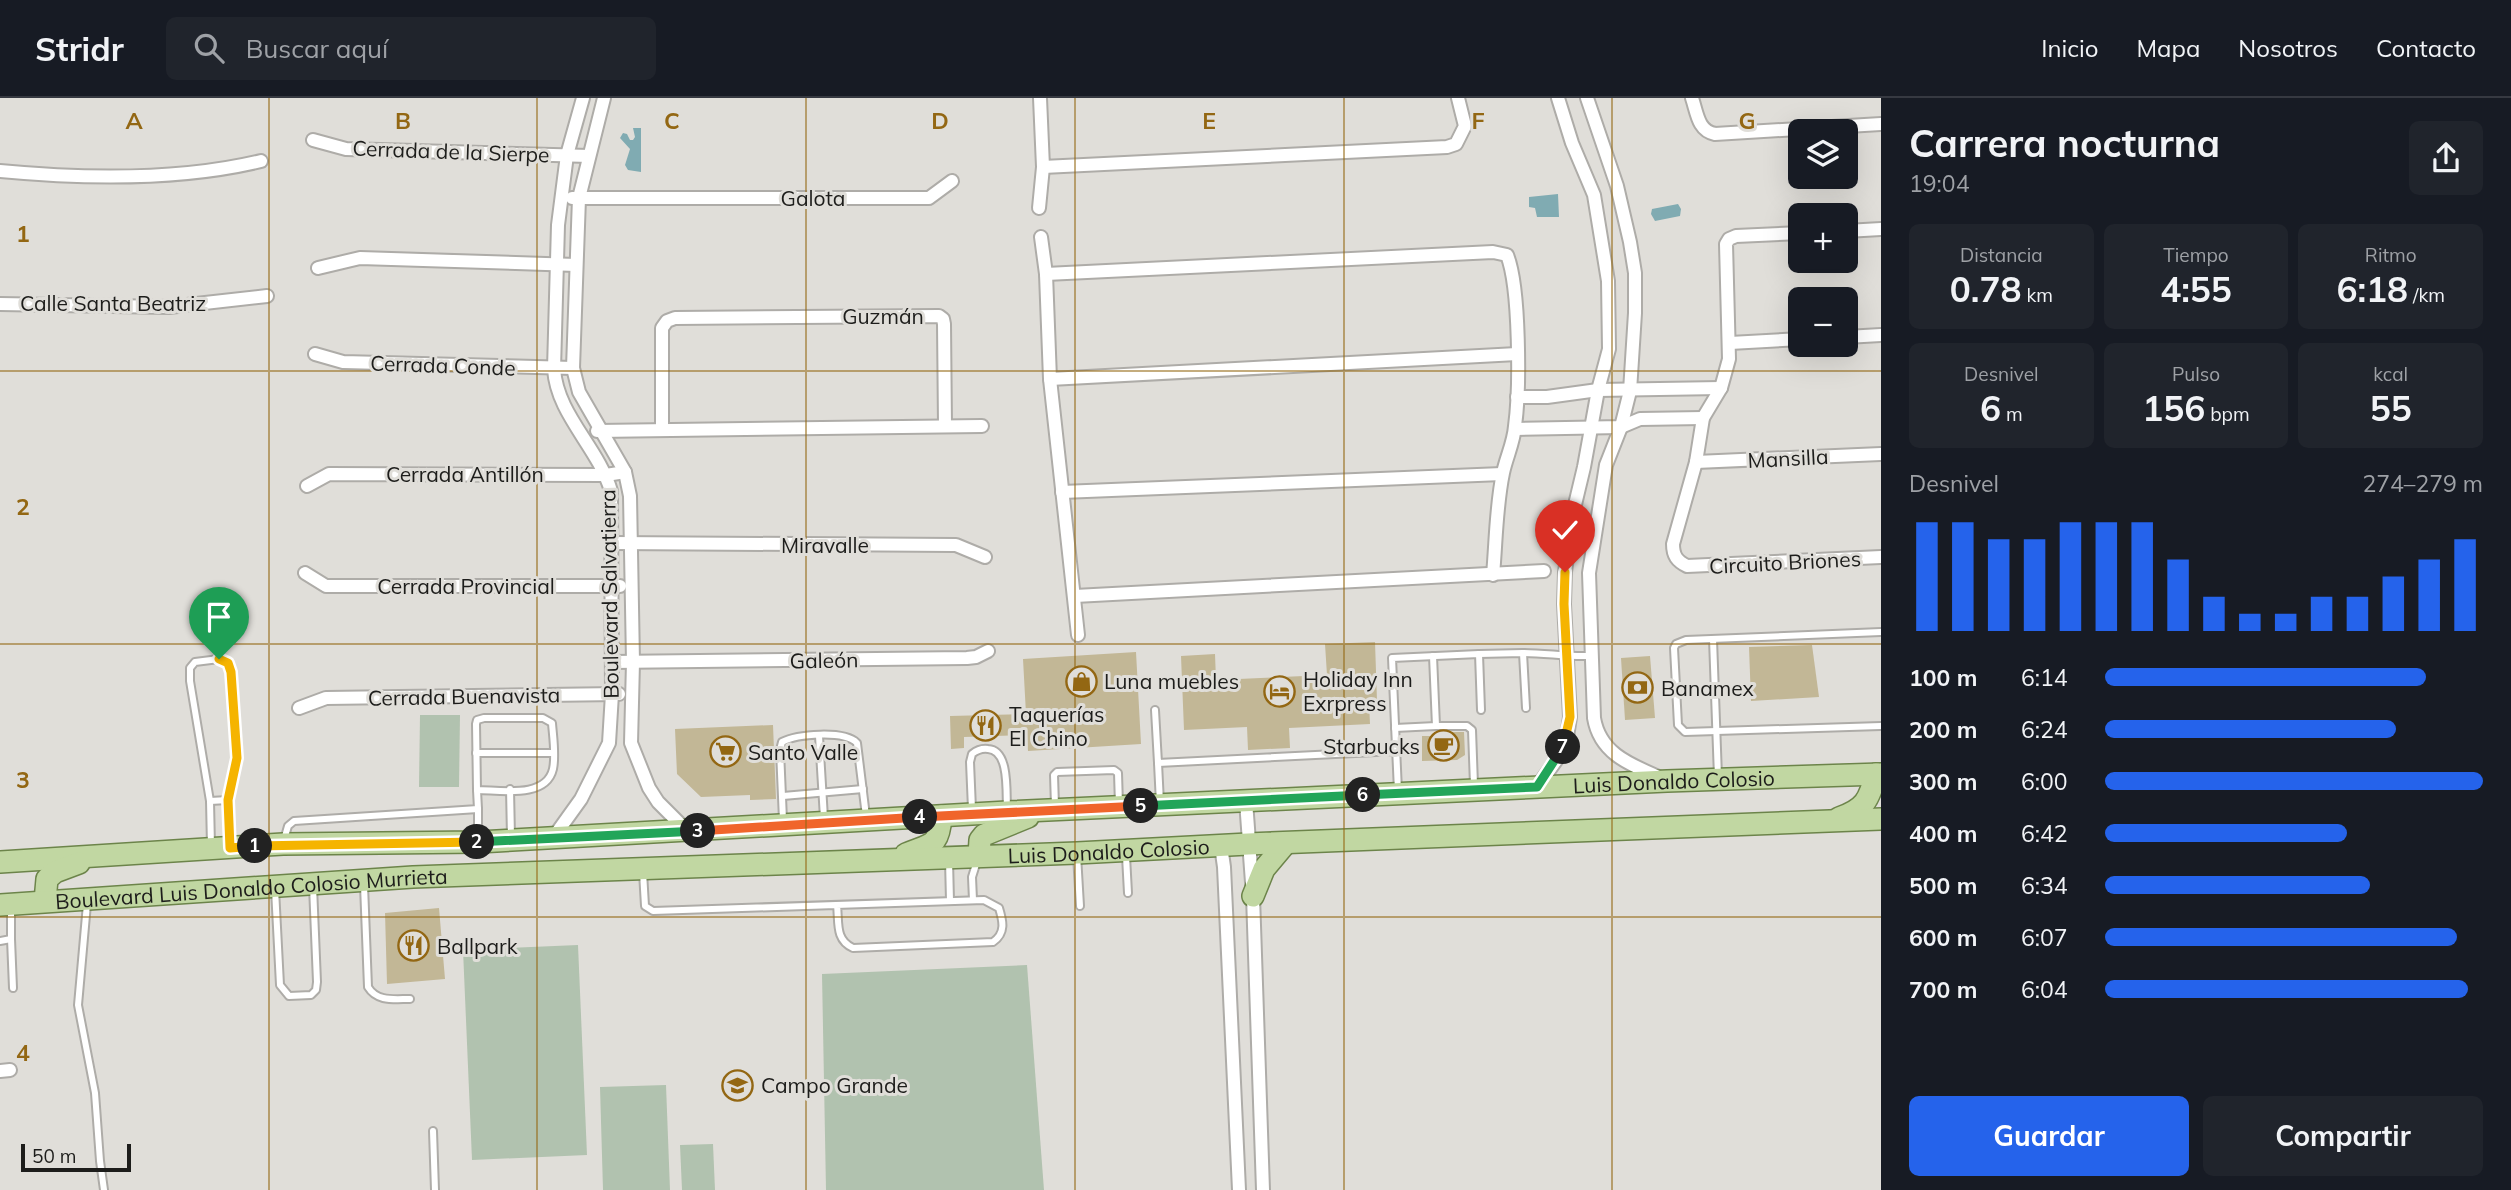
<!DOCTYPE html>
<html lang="es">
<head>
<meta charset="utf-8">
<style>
	:root { --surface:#171b24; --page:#20242c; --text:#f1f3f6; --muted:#9ea1a6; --line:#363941; --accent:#2563eb }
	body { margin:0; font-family:Mulish,sans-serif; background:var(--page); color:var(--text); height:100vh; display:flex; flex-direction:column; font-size:26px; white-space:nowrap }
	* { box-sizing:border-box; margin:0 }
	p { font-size:23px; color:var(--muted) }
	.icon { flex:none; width:38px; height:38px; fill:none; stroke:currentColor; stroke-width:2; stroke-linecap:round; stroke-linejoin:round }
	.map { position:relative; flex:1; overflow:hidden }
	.side { display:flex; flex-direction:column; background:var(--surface); width:630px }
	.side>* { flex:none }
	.controls { position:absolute; left:1788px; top:21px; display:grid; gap:14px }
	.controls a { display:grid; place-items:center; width:70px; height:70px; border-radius:10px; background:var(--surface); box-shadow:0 7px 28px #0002; font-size:35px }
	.scale { position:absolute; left:21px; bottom:18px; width:110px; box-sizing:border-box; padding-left:7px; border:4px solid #1d1d1b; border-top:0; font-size:19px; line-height:24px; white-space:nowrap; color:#1d1d1b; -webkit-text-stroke:5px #e0ded9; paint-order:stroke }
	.pin { position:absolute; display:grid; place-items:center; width:60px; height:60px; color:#fff; margin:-72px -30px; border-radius:50% 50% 50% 0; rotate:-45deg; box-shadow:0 0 7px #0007 }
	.pin .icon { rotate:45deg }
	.km { position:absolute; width:35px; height:35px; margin:-18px; border-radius:50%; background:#222; color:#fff; font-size:19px; line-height:35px; text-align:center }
	.round { display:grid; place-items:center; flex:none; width:74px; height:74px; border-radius:10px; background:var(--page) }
	.head { display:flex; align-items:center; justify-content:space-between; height:119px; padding:0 28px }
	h1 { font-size:38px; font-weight:700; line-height:52px }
	.metrics { display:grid; grid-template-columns:repeat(3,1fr); gap:10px; height:119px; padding:7px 28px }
	.metrics div { display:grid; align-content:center; border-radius:10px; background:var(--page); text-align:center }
	.metrics b { font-size:35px; font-weight:700 }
	.metrics small { font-size:19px; font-weight:400 }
	.metrics p { font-size:19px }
	.chart { height:196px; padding:14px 28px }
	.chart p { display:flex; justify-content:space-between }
	.chart svg { width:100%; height:126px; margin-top:7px; stroke:var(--accent); stroke-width:6 }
	.action { display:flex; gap:14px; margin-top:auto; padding:14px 28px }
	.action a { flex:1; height:80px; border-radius:10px; background:var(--accent); color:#fff; font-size:28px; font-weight:700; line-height:80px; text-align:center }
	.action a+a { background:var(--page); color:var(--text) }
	ul { padding:0 28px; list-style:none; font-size:23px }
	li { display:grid; grid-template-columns:112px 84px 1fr; align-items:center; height:52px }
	li i { height:18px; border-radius:9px; background:var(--accent) }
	header { display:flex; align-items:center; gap:42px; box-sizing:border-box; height:98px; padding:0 35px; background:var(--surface); border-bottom:2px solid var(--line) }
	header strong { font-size:33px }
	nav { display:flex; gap:38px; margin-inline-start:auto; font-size:24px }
	.search { width:490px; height:63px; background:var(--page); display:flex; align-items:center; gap:18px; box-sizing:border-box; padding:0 24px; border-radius:10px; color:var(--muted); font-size:26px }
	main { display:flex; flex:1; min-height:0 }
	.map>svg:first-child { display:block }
	.green { fill:#b1c2af }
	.water { fill:#80abb2 }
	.building { fill:#c2b796 }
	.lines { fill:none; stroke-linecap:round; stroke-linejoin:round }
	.lane-casing { stroke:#aeaca8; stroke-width:10 }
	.street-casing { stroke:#aeaca8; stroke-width:16 }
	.primary-casing { stroke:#6c844a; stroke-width:24 }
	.lane { stroke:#fff; stroke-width:6 }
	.street { stroke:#fff; stroke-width:12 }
	.primary { stroke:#c1d7a2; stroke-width:21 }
	.split-1-casing { stroke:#fff; stroke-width:14 }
	.split-2-casing { stroke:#fff; stroke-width:14 }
	.split-3-casing { stroke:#fff; stroke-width:14 }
	.split-4-casing { stroke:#fff; stroke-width:14 }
	.split-5-casing { stroke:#fff; stroke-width:14 }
	.split-6-casing { stroke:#fff; stroke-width:14 }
	.split-7-casing { stroke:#fff; stroke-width:14 }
	.split-8-casing { stroke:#fff; stroke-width:14 }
	.split-1 { stroke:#f5b400; stroke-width:9 }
	.split-2 { stroke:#f5b400; stroke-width:9 }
	.split-3 { stroke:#22a559; stroke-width:9 }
	.split-4 { stroke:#f0652b; stroke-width:9 }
	.split-5 { stroke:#f0652b; stroke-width:9 }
	.split-6 { stroke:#22a559; stroke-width:9 }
	.split-7 { stroke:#22a559; stroke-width:9 }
	.split-8 { stroke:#f5b400; stroke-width:9 }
	.grid { fill:none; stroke:#936713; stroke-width:2; stroke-opacity:0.55 }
	.labels { text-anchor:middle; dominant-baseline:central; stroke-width:6; stroke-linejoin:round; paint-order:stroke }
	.street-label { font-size:21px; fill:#1d1d1b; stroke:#e0ded9 }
	.poi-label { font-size:21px; fill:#1d1d1b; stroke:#e0ded9; text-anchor:start }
	.grid-label { font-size:23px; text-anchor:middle; font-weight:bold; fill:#936713; stroke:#e0ded9; stroke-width:6; stroke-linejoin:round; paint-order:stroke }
</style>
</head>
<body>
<header>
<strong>Stridr</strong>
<div class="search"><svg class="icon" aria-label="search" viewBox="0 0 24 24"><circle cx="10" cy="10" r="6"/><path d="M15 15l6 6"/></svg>Buscar aquí</div>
<nav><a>Inicio</a><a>Mapa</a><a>Nosotros</a><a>Contacto</a></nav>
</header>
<main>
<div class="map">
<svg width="1881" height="1092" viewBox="0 0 1881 1092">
	<rect width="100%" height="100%" fill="#e0ded9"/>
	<!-- green -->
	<g class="green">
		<path d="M420 617H460L459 689H419Z"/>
		<path d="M578 847 587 1057 472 1062 463 852Z"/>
		<path d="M1027 867 1044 1092H826L822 876Z"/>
		<path d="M666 987 670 1092H603L600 989Z"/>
		<path d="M713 1046 715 1092H682L680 1047Z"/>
	</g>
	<!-- water -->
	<g class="water">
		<path d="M633 30H641V74L628 72 625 67 630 51 620 40 623 35 627 36 630 42H633L635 39Z"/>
		<path d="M1558 96 1559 119H1537L1535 110 1529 109V99Z"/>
		<path d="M1678 106 1681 111 1680 118 1655 123 1651 116 1652 111Z"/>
	</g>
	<!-- building -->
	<g class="building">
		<path d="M1375 544 1377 603 1369 604 1370 626 1289 630 1290 650 1248 652 1247 629 1184 632 1181 558 1215 556 1216 582 1327 577 1325 546Z"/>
		<path d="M1812 547 1819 599 1751 603 1749 549Z"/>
		<path d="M1136 554 1141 646 1028 653 1027 637 964 639V650L951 651 950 618 1026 616 1023 561Z"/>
		<path d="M1650 558 1655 620 1625 622 1621 560Z"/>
		<path d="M773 627 776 701 750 702V697L701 699 677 676 675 631Z"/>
		<path d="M1434 634H1464L1465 657 1457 662 1422 663V638H1434Z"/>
		<path d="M439 810 445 881 387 886 385 815Z"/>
	</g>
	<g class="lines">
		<defs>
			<g id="lane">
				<path d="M1881 534 1686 542 1676 546 1674 550 1678 627 1685 634 1881 628"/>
				<path d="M1713 541 1718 679"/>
				<path d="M1523 555C1546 555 1567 559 1590 558"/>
				<path d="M1479 556 1523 555 1526 610"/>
				<path d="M1155 612 1158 665 1396 653"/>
				<path d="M484 620H543L552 625C553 639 556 657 553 671 546 701 500 692 477 692L476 626 477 622Z"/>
				<path d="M1436 628H1467L1472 632 1474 687"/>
				<path d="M1395 630 1436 628 1433 558"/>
				<path d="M819 638 824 720"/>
				<path d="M476 655H553"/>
				<path d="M1158 665 1160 705"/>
				<path d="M510 691 511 739"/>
				<path d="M1398 693 1392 560 1479 556 1481 612"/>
				<path d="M783 698 863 691"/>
				<path d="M210 703 228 702"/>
				<path d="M1055 708 1054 677 1057 674 1114 672 1118 675 1119 707"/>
				<path d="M478 711V741"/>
				<path d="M972 711 970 664 972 656C977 652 981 650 988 651 1010 652 1006 695 1007 712"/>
				<path d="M783 722 780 652 782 644C797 636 844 632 857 645L866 718"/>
				<path d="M284 742 288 728 294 723 478 711 477 692"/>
				<path d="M211 748 210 703 190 583V570L195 564 219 561 228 565 231 574 237 660 228 702 229 744"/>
				<path d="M1077 757 1080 808"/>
				<path d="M1126 758 1128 795"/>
				<path d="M949 762 950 803"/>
				<path d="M643 774 645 808 653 813 984 802 999 810C1003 823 1006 835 993 844L853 850C835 842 839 825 837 807"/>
				<path d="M364 787 368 889C377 904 394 901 410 901"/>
				<path d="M275 791 280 887 289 898 311 897 316 892 317 884 313 788"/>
				<path d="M973 802 972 779 977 763"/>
				<path d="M87 806 78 907 95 995 100 1063 104 1092"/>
				<path d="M11 841 13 890"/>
				<path d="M0 843 11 841V812"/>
				<path d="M433 1033 435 1092"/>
			</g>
			<g id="street">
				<path d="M604 0 579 100 573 270 579 294 625 374 630 398 633 564 631 645 649 690 658 704 688 734"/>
				<path d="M1040 0 1043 69 1447 49 1456 46 1465 28 1458 0"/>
				<path d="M1587 0 1617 88 1630 144 1635 175V215L1630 293 1621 329 1606 367 1589 475 1594 620C1600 656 1631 667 1661 680"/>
				<path d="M1692 0C1697 15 1698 33 1715 36L1881 26"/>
				<path d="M313 42 346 51 589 58"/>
				<path d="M0 73C84 81 178 83 261 63"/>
				<path d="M572 100H929L952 83"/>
				<path d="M1039 110 1043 69"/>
				<path d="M1846 133 1881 131"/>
				<path d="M1801 135 1736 138 1729 141 1726 146 1729 261 1721 290 1703 320 1696 364 1673 446C1673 458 1677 463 1687 468L1881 459"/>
				<path d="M1041 139 1046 176 1050 281 1078 537"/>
				<path d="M318 170 360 160 576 167"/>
				<path d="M1046 176 1493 154 1507 157C1520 189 1520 292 1515 328 1514 344 1506 360 1503 375 1496 408 1496 444 1493 477"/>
				<path d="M0 206 169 209 267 198"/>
				<path d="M1846 239 1881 237"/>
				<path d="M1730 245 1801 241"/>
				<path d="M315 256 343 264 573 270"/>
				<path d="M1050 281 1517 256"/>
				<path d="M1517 299H1547L1598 292 1721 290"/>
				<path d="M662 331V230L667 223 675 220 939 218 943 221 944 226 945 328"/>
				<path d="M1515 331 1621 329 1640 321 1703 320"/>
				<path d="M597 333 982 328"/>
				<path d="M1696 364 1881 356"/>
				<path d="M307 388 329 376 606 377 625 374"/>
				<path d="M1062 394 1502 376"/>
				<path d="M613 445 956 447 985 459"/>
				<path d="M305 475 326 488H620"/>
				<path d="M1075 498 1544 473"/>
				<path d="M612 564 967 560 976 559 988 553"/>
				<path d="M299 610 326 600 619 596"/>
				<path d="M1537 689 1560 657 1567 639 1570 619 1564 506 1565 474 1573 415 1584 369 1598 292 1609 251 1608 183 1594 97 1572 45 1558 0"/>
				<path d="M1246 703 1253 798 1263 1092"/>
				<path d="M553 740 581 701 609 645 612 596 611 393C598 349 557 317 554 271L558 127 567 57 583 0"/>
				<path d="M1221 748 1224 769 1239 1092"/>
				<path d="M0 973 10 972"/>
			</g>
			<g id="primary">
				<path d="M1839 720C1865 711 1869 702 1876 676"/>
				<path d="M906 756C932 745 939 749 941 718"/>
				<path d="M979 758 980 742 984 737 1028 719"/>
				<path id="s1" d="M0 764 283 746 479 744 1007 714 1667 683 1881 676"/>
				<path d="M1253 798 1264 771 1285 746"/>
				<path d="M45 803 47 781 55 774 79 765"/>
				<path id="s2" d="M0 807 413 779 1077 755 1248 746 1881 721"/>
			</g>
		</defs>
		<!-- lane casing -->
		<use href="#lane" class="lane-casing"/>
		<!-- street casing -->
		<use href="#street" class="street-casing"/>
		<!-- primary casing -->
		<use href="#primary" class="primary-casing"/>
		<!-- lane -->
		<use href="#lane" class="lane"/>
		<!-- street -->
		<use href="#street" class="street"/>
		<!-- primary -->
		<use href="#primary" class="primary"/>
	</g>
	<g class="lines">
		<defs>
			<path id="split-1" d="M219 561 228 565 231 574 237 660 228 702 230 750 255 748"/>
			<path id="split-2" d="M255 748 477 744"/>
			<path id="split-3" d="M477 744 698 733"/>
			<path id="split-4" d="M698 733 920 719"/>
			<path id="split-5" d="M920 719 1141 708"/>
			<path id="split-6" d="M1141 708 1363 697"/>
			<path id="split-7" d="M1363 697 1537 689 1563 649"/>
			<path id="split-8" d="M1563 649 1570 619 1564 506 1565 474"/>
		</defs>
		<!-- split-1 casing -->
		<use href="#split-1" class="split-1-casing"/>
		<!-- split-2 casing -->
		<use href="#split-2" class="split-2-casing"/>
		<!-- split-3 casing -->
		<use href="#split-3" class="split-3-casing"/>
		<!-- split-4 casing -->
		<use href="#split-4" class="split-4-casing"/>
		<!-- split-5 casing -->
		<use href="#split-5" class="split-5-casing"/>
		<!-- split-6 casing -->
		<use href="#split-6" class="split-6-casing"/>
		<!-- split-7 casing -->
		<use href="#split-7" class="split-7-casing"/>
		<!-- split-8 casing -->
		<use href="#split-8" class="split-8-casing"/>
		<!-- split-1 -->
		<use href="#split-1" class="split-1"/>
		<!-- split-2 -->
		<use href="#split-2" class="split-2"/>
		<!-- split-3 -->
		<use href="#split-3" class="split-3"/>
		<!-- split-4 -->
		<use href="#split-4" class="split-4"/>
		<!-- split-5 -->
		<use href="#split-5" class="split-5"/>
		<!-- split-6 -->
		<use href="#split-6" class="split-6"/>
		<!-- split-7 -->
		<use href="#split-7" class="split-7"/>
		<!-- split-8 -->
		<use href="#split-8" class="split-8"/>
	</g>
	<!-- grid -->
	<path class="grid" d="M269 0V1092M537 0V1092M806 0V1092M1075 0V1092M1344 0V1092M1612 0V1092M0 273H1881M0 546H1881M0 819H1881"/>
	<!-- icons -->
	<defs>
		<symbol id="shop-ring" viewBox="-11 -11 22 22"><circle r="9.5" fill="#e0ded9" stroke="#936713" stroke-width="1.5"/><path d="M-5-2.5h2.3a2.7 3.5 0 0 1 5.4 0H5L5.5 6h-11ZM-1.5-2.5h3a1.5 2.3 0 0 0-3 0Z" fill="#936713"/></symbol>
		<symbol id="bank-ring" viewBox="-11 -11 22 22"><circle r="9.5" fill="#e0ded9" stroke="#936713" stroke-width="1.5"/><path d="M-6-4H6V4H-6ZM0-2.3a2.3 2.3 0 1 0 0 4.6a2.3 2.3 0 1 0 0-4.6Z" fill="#936713"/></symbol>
		<symbol id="hotel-ring" viewBox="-11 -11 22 22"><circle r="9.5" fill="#e0ded9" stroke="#936713" stroke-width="1.5"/><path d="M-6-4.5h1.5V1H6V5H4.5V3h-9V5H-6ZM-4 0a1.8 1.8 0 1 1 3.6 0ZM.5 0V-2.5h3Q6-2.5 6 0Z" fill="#936713"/></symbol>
		<symbol id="restaurant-ring" viewBox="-11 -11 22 22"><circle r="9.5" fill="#e0ded9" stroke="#936713" stroke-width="1.5"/><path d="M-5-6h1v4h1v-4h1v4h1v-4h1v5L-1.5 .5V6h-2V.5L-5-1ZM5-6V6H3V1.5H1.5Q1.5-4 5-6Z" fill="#936713"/></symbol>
		<symbol id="cafe-ring" viewBox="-11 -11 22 22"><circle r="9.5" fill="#e0ded9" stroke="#936713" stroke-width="1.5"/><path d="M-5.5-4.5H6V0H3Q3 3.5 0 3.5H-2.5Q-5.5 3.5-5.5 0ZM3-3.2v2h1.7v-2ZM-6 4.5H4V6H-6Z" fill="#936713"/></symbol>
		<symbol id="supermarket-ring" viewBox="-11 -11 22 22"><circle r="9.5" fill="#e0ded9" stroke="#936713" stroke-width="1.5"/><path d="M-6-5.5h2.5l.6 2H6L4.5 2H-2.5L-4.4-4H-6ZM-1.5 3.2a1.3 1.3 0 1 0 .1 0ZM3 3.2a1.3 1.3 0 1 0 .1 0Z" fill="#936713"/></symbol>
		<symbol id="school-ring" viewBox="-11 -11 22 22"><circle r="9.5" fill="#e0ded9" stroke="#936713" stroke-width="1.5"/><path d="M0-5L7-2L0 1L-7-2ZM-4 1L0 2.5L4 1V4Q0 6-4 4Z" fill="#936713"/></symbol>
	</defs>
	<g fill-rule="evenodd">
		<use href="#shop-ring" x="1064" y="566" width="35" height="35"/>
		<use href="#bank-ring" x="1620" y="572" width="35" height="35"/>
		<use href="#hotel-ring" x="1262" y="576" width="35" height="35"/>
		<use href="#restaurant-ring" x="968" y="610" width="35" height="35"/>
		<use href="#cafe-ring" x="1426" y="630" width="35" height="35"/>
		<use href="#supermarket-ring" x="708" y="636" width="35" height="35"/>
		<use href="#restaurant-ring" x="396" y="830" width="35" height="35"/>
		<use href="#school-ring" x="720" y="970" width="35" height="35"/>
	</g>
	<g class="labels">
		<!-- street labels -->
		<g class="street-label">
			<text transform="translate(451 53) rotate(2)">Cerrada de la Sierpe</text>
			<text x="813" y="100">Galota</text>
			<text x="113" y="205">Calle Santa Beatriz</text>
			<text x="883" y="218">Guzmán</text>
			<text transform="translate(443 267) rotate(2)">Cerrada Conde</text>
			<text transform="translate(1788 360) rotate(-3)">Mansilla</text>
			<text x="465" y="376">Cerrada Antillón</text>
			<text x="825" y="447">Miravalle</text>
			<text transform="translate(1785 464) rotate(-3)">Circuito Briones</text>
			<text x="466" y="488">Cerrada Provincial</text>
			<text transform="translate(609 496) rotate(-91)">Boulevard Salvatierra</text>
			<text transform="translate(824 562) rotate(-1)">Galeón</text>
			<text transform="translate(464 598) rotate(-1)">Cerrada Buenavista</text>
			<text stroke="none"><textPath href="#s1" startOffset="1676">Luis Donaldo Colosio</textPath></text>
			<text stroke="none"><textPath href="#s2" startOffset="1110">Luis Donaldo Colosio</textPath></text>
			<text stroke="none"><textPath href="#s2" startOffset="252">Boulevard Luis Donaldo Colosio Murrieta</textPath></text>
		</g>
		<!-- poi labels -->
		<g class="poi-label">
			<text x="1303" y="581">Holiday Inn<tspan x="1303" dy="24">Exrpress</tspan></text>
			<text x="1104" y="583">Luna muebles</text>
			<text x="1661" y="590">Banamex</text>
			<text x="1009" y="616">Taquerías<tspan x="1009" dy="24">El Chino</tspan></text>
			<text x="1420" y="648" text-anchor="end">Starbucks</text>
			<text x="748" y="654">Santo Valle</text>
			<text x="437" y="848">Ballpark</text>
			<text x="761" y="987">Campo Grande</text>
		</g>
	</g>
	<g class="grid-label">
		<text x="134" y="31">A</text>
		<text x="403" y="31">B</text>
		<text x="672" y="31">C</text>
		<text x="940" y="31">D</text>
		<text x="1209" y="31">E</text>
		<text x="1478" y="31">F</text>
		<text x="1747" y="31">G</text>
		<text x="23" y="144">1</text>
		<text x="23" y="417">2</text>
		<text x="23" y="690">3</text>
		<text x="23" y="963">4</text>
	</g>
</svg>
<div class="controls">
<a><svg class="icon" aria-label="layers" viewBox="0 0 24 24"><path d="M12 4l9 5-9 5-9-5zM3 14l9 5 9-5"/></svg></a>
<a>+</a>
<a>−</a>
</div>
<div class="scale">50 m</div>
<div class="pin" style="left:219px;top:561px;background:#1e9e55"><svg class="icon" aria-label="arrive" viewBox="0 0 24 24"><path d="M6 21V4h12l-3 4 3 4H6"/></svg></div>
<div class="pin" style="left:1565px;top:474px;background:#d93025"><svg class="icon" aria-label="check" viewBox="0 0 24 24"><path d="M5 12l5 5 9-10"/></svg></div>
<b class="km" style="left:255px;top:748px">1</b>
<b class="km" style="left:477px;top:744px">2</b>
<b class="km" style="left:698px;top:733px">3</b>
<b class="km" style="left:920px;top:719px">4</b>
<b class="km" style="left:1141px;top:708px">5</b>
<b class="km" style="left:1363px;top:697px">6</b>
<b class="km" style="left:1563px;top:649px">7</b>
</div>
<section class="side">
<div class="head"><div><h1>Carrera nocturna</h1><p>19:04</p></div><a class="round"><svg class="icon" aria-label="share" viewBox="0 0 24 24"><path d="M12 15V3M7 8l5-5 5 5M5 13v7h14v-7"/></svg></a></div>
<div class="metrics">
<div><p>Distancia</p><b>0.78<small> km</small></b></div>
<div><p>Tiempo</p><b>4:55</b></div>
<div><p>Ritmo</p><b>6:18<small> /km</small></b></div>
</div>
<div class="metrics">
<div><p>Desnivel</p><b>6<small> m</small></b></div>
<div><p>Pulso</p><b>156<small> bpm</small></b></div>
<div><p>kcal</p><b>55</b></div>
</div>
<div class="chart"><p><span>Desnivel</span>274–279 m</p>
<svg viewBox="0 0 160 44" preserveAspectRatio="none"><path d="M5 44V6M15 44V6M25 44V12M35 44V12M45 44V6M55 44V6M65 44V6M75 44V19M85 44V32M95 44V38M105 44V38M115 44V32M125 44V32M135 44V25M145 44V19M155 44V12"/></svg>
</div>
<ul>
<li><b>100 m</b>6:14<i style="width:85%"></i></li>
<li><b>200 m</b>6:24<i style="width:77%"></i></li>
<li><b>300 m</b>6:00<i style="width:100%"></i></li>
<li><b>400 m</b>6:42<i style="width:64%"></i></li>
<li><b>500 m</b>6:34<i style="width:70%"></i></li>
<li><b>600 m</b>6:07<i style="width:93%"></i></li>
<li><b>700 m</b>6:04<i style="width:96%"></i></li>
</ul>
<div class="action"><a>Guardar</a><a>Compartir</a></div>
</section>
</main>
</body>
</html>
